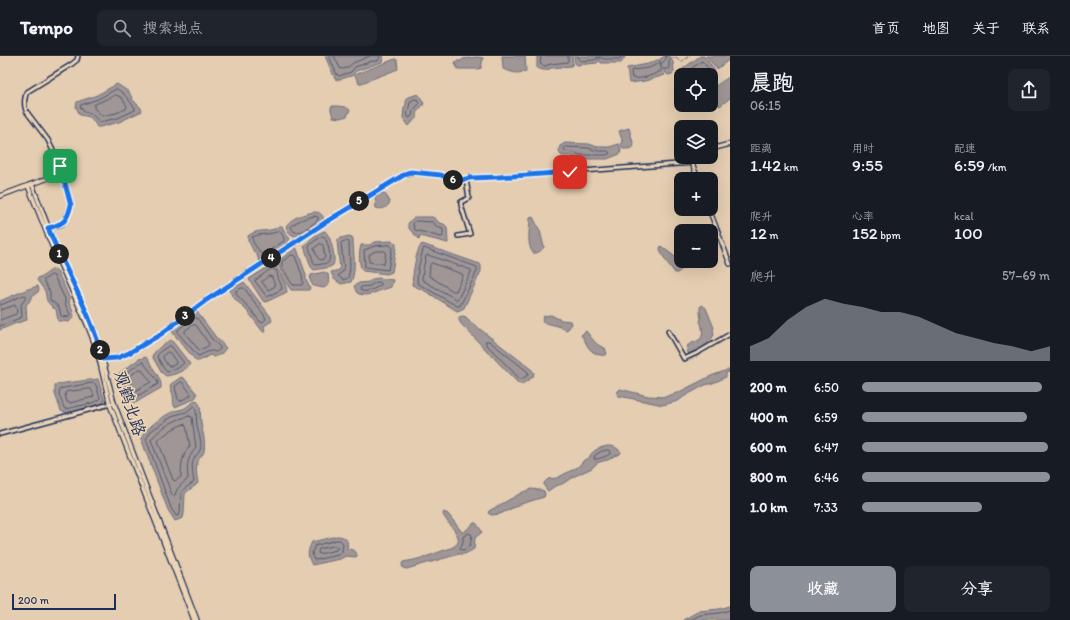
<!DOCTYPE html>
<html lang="zh">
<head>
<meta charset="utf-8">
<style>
	:root { --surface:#171b24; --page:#20242c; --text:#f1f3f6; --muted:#9ea1a6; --line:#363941; --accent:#8c9099 }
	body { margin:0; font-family:Itim,"LXGW WenKai TC",sans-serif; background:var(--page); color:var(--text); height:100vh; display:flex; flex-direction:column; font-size:15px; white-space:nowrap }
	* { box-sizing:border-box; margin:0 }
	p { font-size:13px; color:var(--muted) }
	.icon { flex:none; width:22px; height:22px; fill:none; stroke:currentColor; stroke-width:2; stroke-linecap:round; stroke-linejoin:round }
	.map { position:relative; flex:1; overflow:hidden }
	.panel { display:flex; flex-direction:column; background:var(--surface); width:340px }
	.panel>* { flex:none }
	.buttons { position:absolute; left:674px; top:12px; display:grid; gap:8px }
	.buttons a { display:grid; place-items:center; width:44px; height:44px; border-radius:8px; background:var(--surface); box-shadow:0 4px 16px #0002; font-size:20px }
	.scale { position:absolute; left:12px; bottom:10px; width:104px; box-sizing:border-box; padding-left:4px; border:2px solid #1b2f5e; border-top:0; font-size:11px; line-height:14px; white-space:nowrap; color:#1b2f5e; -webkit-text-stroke:3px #ecd4b4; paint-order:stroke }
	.pin { position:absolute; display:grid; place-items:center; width:34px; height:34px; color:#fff; margin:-17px; border-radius:8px; box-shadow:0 2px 6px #0006 }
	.km { position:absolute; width:20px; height:20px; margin:-10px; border-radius:50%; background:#222; color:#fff; font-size:11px; line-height:20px; text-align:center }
	.round { display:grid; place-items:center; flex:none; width:42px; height:42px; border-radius:8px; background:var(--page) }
	.headline { display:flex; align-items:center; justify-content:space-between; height:68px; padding:0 20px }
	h1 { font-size:22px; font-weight:600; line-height:30px }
	.metrics { display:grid; grid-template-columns:repeat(3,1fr); gap:6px; height:68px; padding:4px 20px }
	.metrics div { display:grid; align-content:center }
	.metrics b { font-size:17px; font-weight:600 }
	.metrics small { font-size:11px; font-weight:400 }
	.metrics p { font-size:11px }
	.chart { height:112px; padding:8px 20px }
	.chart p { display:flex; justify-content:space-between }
	.chart svg { width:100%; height:72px; margin-top:4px; fill:var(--accent); opacity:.7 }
	.action { display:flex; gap:8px; margin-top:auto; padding:8px 20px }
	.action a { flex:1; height:46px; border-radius:8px; background:var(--accent); color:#fff; font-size:16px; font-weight:600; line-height:46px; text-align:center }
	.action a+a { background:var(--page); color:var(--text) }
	ul { padding:0 20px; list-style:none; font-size:13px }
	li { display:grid; grid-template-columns:64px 48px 1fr; align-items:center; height:30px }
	li i { height:10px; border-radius:5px; background:var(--accent) }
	header { display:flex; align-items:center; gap:24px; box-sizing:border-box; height:56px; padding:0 20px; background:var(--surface); border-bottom:1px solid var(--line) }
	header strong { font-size:19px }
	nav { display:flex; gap:22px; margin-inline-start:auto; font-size:14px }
	.search { width:280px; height:36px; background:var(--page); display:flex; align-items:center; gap:10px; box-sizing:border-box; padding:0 14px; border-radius:8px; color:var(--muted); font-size:15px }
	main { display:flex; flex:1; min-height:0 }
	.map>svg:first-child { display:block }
	.water { fill:#9f9695; stroke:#6a6d7f }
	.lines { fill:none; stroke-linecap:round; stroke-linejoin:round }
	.shore { stroke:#505874; stroke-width:1 }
	.minor-casing { stroke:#1b2f5e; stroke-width:6 }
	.tertiary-casing { stroke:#1b2f5e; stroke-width:6 }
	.minor { stroke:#ecd4b4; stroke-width:3 }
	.tertiary { stroke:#ecd4b4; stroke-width:3.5 }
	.route-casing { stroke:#fff; stroke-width:8 }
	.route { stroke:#1a73e8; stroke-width:5 }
	.labels { text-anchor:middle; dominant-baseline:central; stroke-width:3.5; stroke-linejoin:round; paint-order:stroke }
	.street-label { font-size:17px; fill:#1b2f5e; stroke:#ecd4b4 }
</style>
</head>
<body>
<header>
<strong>Tempo</strong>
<div class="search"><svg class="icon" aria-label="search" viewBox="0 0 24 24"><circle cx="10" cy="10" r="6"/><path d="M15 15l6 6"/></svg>搜索地点</div>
<nav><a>首页</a><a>地图</a><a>关于</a><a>联系</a></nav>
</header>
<main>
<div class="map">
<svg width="730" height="564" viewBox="0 0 730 564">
	<rect width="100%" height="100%" fill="#e4cdb1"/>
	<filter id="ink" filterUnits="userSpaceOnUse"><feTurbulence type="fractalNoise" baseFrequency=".025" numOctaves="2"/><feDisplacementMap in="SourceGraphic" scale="8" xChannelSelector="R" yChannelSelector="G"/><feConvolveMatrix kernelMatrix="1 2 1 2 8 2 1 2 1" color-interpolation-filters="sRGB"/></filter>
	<g filter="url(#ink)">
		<!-- water -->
		<g class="water">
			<path d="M325 0H383V2L382 6 356 15 354 17V19L338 24 335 23Z"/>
			<path d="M502 0H525L526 15C516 19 512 16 503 13Z"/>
			<path d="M537 0H572L573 8 571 10 551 12 547 14H543L537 12Z"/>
			<path d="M574 0H598V6L597 7 577 9 575 7Z"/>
			<path d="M599 0H625L624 3 621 7H601L599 4Z"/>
			<path d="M665 0H669L673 6 674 16 672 18 668 19 662 13 660 3Z"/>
			<path d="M700 0H704L714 13 715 16 710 19H681V24L679 17 680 15Z"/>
			<path d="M706 0H730V3L717 13Z"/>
			<path d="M477 1 483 2 481 12 478 13H458L455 8 456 5H461L463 3Z"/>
			<path d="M395 3 397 4 398 13 359 28 358 25 355 20 356 18Z"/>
			<path d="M657 4H659L661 14 665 19 645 25 629 27 627 12 648 8Z"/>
			<path d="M729 21H730V42L720 50 716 46 711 45V33Z"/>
			<path d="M117 28 129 36 133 44 141 52 142 55 119 66 100 71H97C91 61 92 61 80 59L76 51 77 46 97 39Z"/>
			<path d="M418 38 420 40 424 48 416 57 417 61 409 70 403 62 404 51 406 49V42Z"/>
			<path d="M333 50C338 50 346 50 350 54L347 60 340 62 333 61 331 54V51Z"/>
			<path d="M629 72 634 90C632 93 628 93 623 93L621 89 622 84 619 75Z"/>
			<path d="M565 87 589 88 598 91H609L619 88 621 94 620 98 607 103H579L572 100H562L560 98 559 94 560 90Z"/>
			<path d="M379 137H384L388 142 390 146C387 152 383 154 376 152L375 141Z"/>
			<path d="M314 156C320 156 322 158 324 163L323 166C312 173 292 191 286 170 292 161 304 158 314 156Z"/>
			<path d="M415 161H432L436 163 439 167 444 168 447 171 448 187 420 180 419 183C413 175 400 170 415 161Z"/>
			<path d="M533 161 540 175 544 191C541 195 537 198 533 197 526 188 530 173 530 162Z"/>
			<path d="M279 170H282L286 178 290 183C286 192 269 199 261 206L259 205 256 196H254L248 184V180C256 173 265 176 274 173 276 173 277 171 279 170Z"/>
			<path d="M325 175C327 178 329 180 330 183 332 189 336 204 333 209 331 212 318 213 314 214L311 211 304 190C309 184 317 177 325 175Z"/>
			<path d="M349 180 352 181 353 183C353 197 357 213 351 226L341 228 334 223 331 216 340 214 337 184 341 182Z"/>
			<path d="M392 185 396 188V191L392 216 387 218 363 215C358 208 359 197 361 189H370L374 186Z"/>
			<path d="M422 188 480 208 481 210V215L464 252 460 254 457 255 427 236 412 229C413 219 415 195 422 188Z"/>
			<path d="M661 190 675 201 681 199V205H694L677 217H675C669 209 663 202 660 193Z"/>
			<path d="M296 192 297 193 306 219V224L310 232 309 234H291L286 227 277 206 278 205Z"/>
			<path d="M274 207C278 212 287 230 287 236L266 246 263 245 250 225 249 223Z"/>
			<path d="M55 213C59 217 67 237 70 243L69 247 73 255 74 260 69 266 62 265H58L56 253 53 252 47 245 45 235 37 224 39 221C45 221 48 214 55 213Z"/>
			<path d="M324 216 328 218 329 228 324 232 313 230 310 224 311 219Z"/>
			<path d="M379 222 393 224 391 231C387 233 383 233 379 235 371 238 365 241 357 237L354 230 359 227 369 226 372 223Z"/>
			<path d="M244 226 271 261 272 265 264 270 265 275 263 276 249 257 232 240 230 235V234Z"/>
			<path d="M38 230 39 233 38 236 32 240 29 246 26 249 27 264 14 268 0 274V245L28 233Z"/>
			<path d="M702 249 706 252 714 272 713 273 714 279C709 288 700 293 691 299L688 297 687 290C690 287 696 286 699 284 705 280 702 270 700 265L701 263 700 257V251Z"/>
			<path d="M197 256 215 280 226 292 221 298 214 301 210 299 199 305H196L173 277V273L194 257Z"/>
			<path d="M551 259 561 264 571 265 572 268 568 273 566 274 558 270 542 266 544 260Z"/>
			<path d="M463 260 466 261 471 266 532 314 534 317 533 321 522 328H519L461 268 459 264V261Z"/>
			<path d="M586 275C592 282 596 290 605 292L607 298C601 302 590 296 587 289 586 287 585 285 584 283L583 282 581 279Z"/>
			<path d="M170 284 173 286 190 308C186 315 174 319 166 320L161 316 152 300C156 293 163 289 170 284Z"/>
			<path d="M146 301C150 309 163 323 161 332L140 344 137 346 134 347C125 340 119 329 118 318L139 303Z"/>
			<path d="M730 313V317L728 316 726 317V321L713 327 705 329 685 340 678 345 663 349 619 340 617 338 618 335 620 333 648 340 665 341 679 336 711 320Z"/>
			<path d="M181 321 184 322 197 338 196 341 194 343 175 351 174 350 173 339 170 330 171 328Z"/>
			<path d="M98 323 105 346C95 350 70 360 61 355L55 338V329L65 327Z"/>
			<path d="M197 345C199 348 199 347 200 350 201 355 200 361 201 366 202 375 206 385 204 395 204 399 199 401 198 405 195 412 197 420 198 427 194 432 188 433 185 438L184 458 183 462 175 465 168 454 141 383C145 372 163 360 174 355 177 354 180 354 183 353 189 350 189 347 197 345Z"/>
			<path d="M607 390C613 390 617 391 621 396L620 398 614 400 608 404 603 405 597 407 592 412 575 420 562 428 555 430 548 435 544 430V427L548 423 557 422 578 411 584 404 589 402C592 394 599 392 607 390Z"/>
			<path d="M531 433 541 434 544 435 545 438 544 441 521 448 500 458 491 459 488 457 489 455 523 436Z"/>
			<path d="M444 456 448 458 462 476H464L474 467H476L481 474 482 476 475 482 474 493 465 498H459L410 512 407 513 403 512 402 508 403 506C417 504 429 500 442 495 446 494 452 492 456 489 458 487 459 484 458 481 455 473 446 466 443 458Z"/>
			<path d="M337 480C346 480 349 485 347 493 353 494 356 493 357 500L356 501 346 500 340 503 312 509C307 499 307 496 312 486Z"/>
			<path d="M730 550V564H683L699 555 719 553Z"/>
		</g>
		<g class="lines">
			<!-- shore -->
			<g class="shore">
				<path d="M329 0 337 19 339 20 351 16 355 11 372 5H378L380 0"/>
				<path d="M334 0 340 12 342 13 347 12 353 7 370 0"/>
				<path d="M541 0 540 8 545 10 551 8 567 6 568 5V0"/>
				<path d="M578 0 579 4 581 5 594 4 599 1 604 3H619L623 0"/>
				<path d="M666 0V3L661 8H657L649 12 632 14 631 16 632 22C641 24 656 19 663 13H669V4L672 2H676L681 6 689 0"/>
				<path d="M684 19 685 17 702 5 709 13 707 19"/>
				<path d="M117 33C126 38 129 45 135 52V54L118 62 100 66C93 61 94 56 83 55L80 50 81 49 98 43Z"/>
				<path d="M116 39 122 42 127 50 126 53 116 57 102 60 94 52V49Z"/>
				<path d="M415 43 418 44 419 48 413 55 412 60 409 62C405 57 410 52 410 46Z"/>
				<path d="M566 91 588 92 598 95H608L610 97 609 98 606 99H580L573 96 565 95 564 93Z"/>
				<path d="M314 160 318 161V164C315 167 302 176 298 176 293 177 292 173 291 170 297 165 305 162 314 160Z"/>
				<path d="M416 165 433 166 437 171 443 173V180L441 181 415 174 414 172 413 168Z"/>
				<path d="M279 175C281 176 285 182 284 185L264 198H261C258 192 253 189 252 181 261 177 271 179 279 175Z"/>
				<path d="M322 180 325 181C328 188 332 201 328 207L316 209 314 208 309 191 311 188Z"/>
				<path d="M347 185 349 186 350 213 348 222 343 224 338 220C339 217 343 217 344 214L341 187 342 186Z"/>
				<path d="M320 188 323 189 325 201 324 203 320 204 318 202 314 193Z"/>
				<path d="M390 189 392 192 388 214 365 211 364 194 375 190Z"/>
				<path d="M424 192 477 211V215L460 250H457L417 227 418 213 423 194Z"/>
				<path d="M376 195H385L386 196 384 208 369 206V199Z"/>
				<path d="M292 199 295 200 302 219 303 227 302 229H293C288 223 287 217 282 213V206Z"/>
				<path d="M428 199 471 214V216L458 243H456L422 224 423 214 426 200Z"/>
				<path d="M432 207 462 218 463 220 456 235H453L429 220 430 209Z"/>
				<path d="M271 213H273L277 215C277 223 281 226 282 233L267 241 255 225Z"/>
				<path d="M52 219 54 220 65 243V248L70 258 68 261 61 260 59 251 50 244V236L44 226V224Z"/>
				<path d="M269 220 272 221 275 230 274 231 268 234 262 226Z"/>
				<path d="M379 226 381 227V229C375 232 367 238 360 234L361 231 370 230 374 227Z"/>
				<path d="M242 232H244L264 259 266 263 263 266H260L252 255 236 238V235Z"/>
				<path d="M0 249 3 248 24 239 27 240 21 249 22 261 0 270"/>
				<path d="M0 254 4 253 15 249 16 251 17 256 16 258 0 264"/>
				<path d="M194 262H197L212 283 220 291V293C214 298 216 295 211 295 207 295 202 299 198 300L178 277V274Z"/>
				<path d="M193 269H196L209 288 208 290 200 294 198 293 185 277V275Z"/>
				<path d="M486 285H489L528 316V319L522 323H520L486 288Z"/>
				<path d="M169 290H171L184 307 178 312 167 316 164 313 157 300 161 295Z"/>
				<path d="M168 296 170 297 176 306V308L172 310H168L163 302V300Z"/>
				<path d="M143 306 157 324 158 328 134 342C128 338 123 327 122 320L140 307Z"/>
				<path d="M140 313 142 314 151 326 135 335 128 322Z"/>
				<path d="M181 326 183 327 191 338 190 340 180 345 178 343 175 331Z"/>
				<path d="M94 327 96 329 100 342 99 344 92 347 66 353 64 352 59 338 60 333Z"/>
				<path d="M91 333 94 339 93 341 70 347 67 346 65 338 66 336Z"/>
				<path d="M194 350 195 351C197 357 196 363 197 370 198 377 203 387 200 394 199 397 196 399 195 401 190 408 193 418 194 426L184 433 181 437 180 457 179 459 176 460 171 452 146 383 151 375 167 364 175 359 186 356Z"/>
				<path d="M189 360 192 361 196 392C186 403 187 410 188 423 182 428 177 431 175 439L173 440 172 439 151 384C157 375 168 368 177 364 181 362 185 362 189 360Z"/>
				<path d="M184 368 186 370 190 390C182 399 181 409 181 421L175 425 173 424 158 385C164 378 175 371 184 368Z"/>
				<path d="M607 394 610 395V398C607 400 597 404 594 403L595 399 600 396Z"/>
				<path d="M469 477 472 479 470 490 464 494H461L460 492 463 486V481Z"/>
				<path d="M337 484H340L343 487 342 496 338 499 315 504 313 503 312 496 315 490Z"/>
				<path d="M335 490 338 491 336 494 320 498 318 497 319 493Z"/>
				<path d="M690 564 700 559 719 557 730 554"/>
			</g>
			<defs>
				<g id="minor">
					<path d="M47 172 61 169 65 164 71 149 60 110 48 84 26 55C24 49 24 42 27 36L72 8 77 4 78 0"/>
					<path d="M458 180 470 178 461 149V146L469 142 466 123"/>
					<path d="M668 275 684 303 699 296 730 278"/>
					<path d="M101 303 117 302 129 297 161 278 205 245 326 166 407 117 411 116 441 119 451 124 457 125 470 122 498 121 692 107"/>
					<path d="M0 378 114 347"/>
				</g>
				<g id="tertiary">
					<path d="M711 93 730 88"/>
					<path d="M694 101 692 107 698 123"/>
					<path d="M0 140 51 121"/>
					<path d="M709 153 730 208"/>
					<path d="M194 564 110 349 97 294 87 268 52 190 28 130 32 128 55 189 96 282 100 293 114 347 197 564"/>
				</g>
			</defs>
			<!-- minor casing -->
			<use href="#minor" class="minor-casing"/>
			<!-- tertiary casing -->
			<use href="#tertiary" class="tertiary-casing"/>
			<!-- minor -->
			<use href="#minor" class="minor"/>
			<!-- tertiary -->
			<use href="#tertiary" class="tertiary"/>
		</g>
	</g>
	<g class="lines" filter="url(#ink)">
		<defs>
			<path id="route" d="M60 110 71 149C67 165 64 168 48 172 66 216 91 257 103 303L117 302 129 297 161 278 205 245 326 166 407 117 411 116 441 119 451 124 457 125 470 122 498 121 570 116"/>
		</defs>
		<!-- route casing -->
		<use href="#route" class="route-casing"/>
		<!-- route -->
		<use href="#route" class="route"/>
	</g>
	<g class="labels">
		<!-- street labels -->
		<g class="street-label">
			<text transform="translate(130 347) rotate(72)">观鹤北路</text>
		</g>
	</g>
</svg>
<div class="buttons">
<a><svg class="icon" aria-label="locate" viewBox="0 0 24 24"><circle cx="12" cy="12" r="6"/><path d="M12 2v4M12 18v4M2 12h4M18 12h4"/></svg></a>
<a><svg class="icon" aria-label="layers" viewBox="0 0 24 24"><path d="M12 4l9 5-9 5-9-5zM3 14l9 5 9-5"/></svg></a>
<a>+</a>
<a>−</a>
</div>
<div class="scale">200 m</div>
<div class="pin" style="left:60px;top:110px;background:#1e9e55"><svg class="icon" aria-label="arrive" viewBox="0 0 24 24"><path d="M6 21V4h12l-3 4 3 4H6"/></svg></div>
<div class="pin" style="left:570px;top:116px;background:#d93025"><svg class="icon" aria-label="check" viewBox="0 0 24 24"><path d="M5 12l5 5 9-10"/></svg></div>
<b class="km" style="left:59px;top:198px">1</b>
<b class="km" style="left:100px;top:294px">2</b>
<b class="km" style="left:185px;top:260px">3</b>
<b class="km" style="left:271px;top:202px">4</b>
<b class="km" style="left:359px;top:145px">5</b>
<b class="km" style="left:453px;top:124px">6</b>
</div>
<section class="panel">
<div class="headline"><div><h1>晨跑</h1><p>06:15</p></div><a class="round"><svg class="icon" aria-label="share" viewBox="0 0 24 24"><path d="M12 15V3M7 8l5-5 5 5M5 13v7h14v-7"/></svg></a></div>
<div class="metrics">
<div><p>距离</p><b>1.42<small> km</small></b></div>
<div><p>用时</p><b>9:55</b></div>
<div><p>配速</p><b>6:59<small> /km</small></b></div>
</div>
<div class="metrics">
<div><p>爬升</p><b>12<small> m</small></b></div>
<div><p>心率</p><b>152<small> bpm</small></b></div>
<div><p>kcal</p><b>100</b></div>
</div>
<div class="chart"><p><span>爬升</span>57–69 m</p>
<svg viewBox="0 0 160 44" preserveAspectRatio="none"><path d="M0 44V35L10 30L20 19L30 11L40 6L50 9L60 11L70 14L80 14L90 17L100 22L110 27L120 30L130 33L140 35L150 38L160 35V44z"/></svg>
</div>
<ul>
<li><b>200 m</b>6:50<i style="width:96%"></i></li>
<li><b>400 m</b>6:59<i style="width:88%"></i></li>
<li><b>600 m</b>6:47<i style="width:99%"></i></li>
<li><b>800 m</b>6:46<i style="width:100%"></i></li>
<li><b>1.0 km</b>7:33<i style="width:64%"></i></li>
</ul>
<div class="action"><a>收藏</a><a>分享</a></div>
</section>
</main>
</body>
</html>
